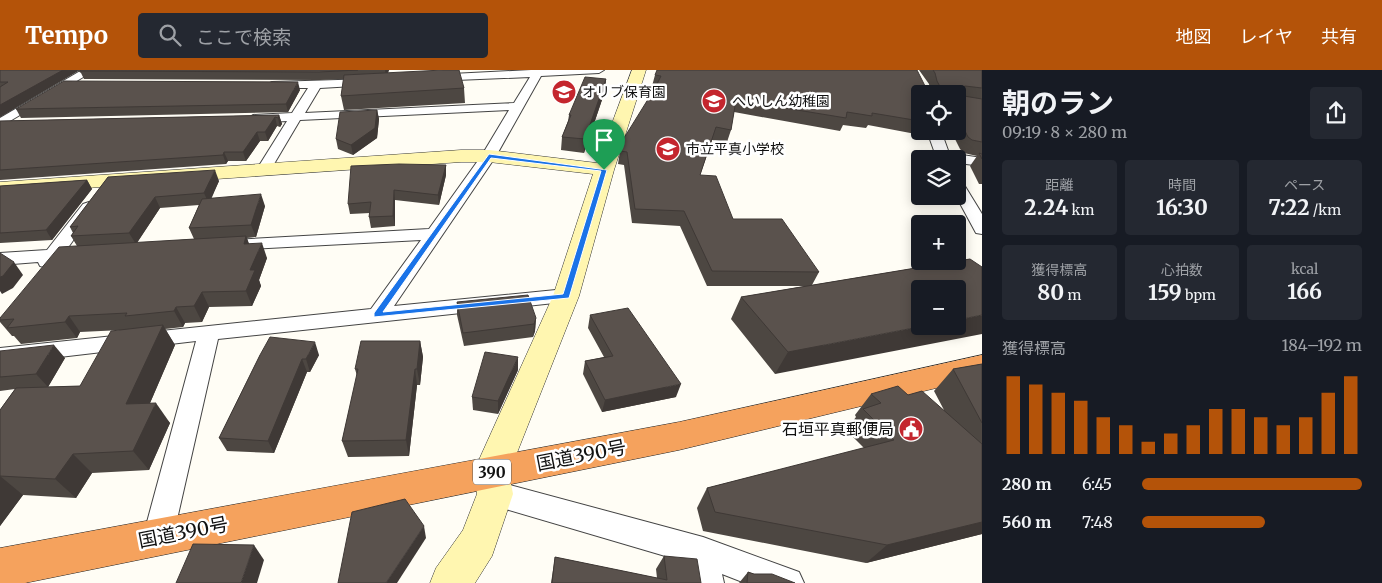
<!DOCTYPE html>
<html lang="ja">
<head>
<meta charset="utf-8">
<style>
	:root { --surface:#171b24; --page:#242831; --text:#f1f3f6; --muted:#9ea1a6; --accent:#b45309 }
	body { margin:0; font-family:Merriweather,"Noto Sans JP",serif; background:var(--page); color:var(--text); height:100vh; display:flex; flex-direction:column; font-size:19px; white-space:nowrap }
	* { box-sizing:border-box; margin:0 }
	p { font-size:16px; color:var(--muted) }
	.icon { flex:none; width:28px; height:28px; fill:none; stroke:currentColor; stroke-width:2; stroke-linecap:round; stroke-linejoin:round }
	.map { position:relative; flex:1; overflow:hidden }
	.details { display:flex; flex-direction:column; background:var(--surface); width:400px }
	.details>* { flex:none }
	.fabs { position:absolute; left:911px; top:15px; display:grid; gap:10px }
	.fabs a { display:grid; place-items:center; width:55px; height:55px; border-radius:5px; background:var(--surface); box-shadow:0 2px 12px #0003; font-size:25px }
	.pin { position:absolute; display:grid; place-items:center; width:42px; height:42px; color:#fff; margin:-51px -21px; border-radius:50% 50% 50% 0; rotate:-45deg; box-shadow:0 0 5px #0007 }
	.pin .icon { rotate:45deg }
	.round { display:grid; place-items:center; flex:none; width:52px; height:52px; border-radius:5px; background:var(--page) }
	.head { display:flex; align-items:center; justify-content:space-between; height:85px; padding:0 20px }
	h1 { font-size:28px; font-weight:700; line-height:38px }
	.metrics { display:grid; grid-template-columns:repeat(3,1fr); gap:8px; height:85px; padding:5px 20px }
	.metrics div { display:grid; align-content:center; border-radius:5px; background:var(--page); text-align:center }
	.metrics b { font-size:21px; font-weight:700 }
	.metrics small { font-size:14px; font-weight:400 }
	.metrics p { font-size:14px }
	.chart { height:140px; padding:10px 20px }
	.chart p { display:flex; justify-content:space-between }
	.chart svg { width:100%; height:90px; margin-top:5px; stroke:var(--accent); stroke-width:6 }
	ul { padding:0 20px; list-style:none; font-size:16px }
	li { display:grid; grid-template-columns:80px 60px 1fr; align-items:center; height:38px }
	li i { height:12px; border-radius:6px; background:var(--accent) }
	header { display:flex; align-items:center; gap:30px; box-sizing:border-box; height:70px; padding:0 25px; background:var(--accent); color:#fff }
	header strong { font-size:24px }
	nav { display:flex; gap:28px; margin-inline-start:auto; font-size:18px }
	.search { width:350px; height:45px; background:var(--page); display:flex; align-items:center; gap:12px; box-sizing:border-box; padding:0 18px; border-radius:5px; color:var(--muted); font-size:19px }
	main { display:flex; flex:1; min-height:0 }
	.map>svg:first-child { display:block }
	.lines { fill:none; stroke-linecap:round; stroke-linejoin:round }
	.street-casing { stroke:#444; stroke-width:2 }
	.secondary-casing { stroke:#333; stroke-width:1 }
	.highway-casing { stroke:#222; stroke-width:1 }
	.street { fill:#fff; fill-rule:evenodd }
	.secondary { fill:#fff6b0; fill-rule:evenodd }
	.highway { fill:#f5a25d; fill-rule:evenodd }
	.wall { fill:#4d4742; fill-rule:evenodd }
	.shaded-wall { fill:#3f3936 }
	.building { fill:#5a524d; stroke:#3f3936 }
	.route { fill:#1a73e8; stroke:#fff; fill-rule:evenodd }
	.labels { text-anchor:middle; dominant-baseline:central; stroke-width:5; stroke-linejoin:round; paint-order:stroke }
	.far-poi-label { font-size:14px; fill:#111; stroke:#fff; text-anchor:start }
	.shield { fill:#fff; stroke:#585858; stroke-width:1 }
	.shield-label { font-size:15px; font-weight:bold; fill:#111 }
	.poi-label { font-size:16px; fill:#111; stroke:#fff; text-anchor:end }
	.near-street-label { font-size:19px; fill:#111; stroke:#fff }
</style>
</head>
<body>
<header>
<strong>Tempo</strong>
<div class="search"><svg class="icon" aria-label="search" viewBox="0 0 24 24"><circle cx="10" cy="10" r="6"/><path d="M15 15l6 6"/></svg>ここで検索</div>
<nav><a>地図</a><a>レイヤ</a><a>共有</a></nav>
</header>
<main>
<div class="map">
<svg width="982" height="513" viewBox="0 0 982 513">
	<rect width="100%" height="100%" fill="#fffdf5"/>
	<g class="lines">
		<defs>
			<g id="street">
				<path d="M82 0H95L0 57V48Z"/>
				<path d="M531 0H604L599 3 541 6 496 86 394 236 566 219 573 221 576 226 573 231 218 269 173 467 169 477 158 482 147 477 143 467 196 271 0 294V278L371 239 421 170 232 180 226 179 223 175 226 171 232 170 429 159 482 85 509 40 300 50 271 99 269 102H259L257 99 287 51 253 53 247 49 253 45 292 43 308 18H272L266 15 272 12 371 9 377 12 371 15 320 18 305 43 514 33 530 7 432 11 426 8 432 5Z"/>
				<path d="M927 61H941L949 83 982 88V96L958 93V89H937Z"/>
				<path d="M958 111 963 113 982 144V164L976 163 956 126H958Z"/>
				<path d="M89 132 95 134 97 137 67 179H86L89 183 86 187 58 190C53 197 49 198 40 196L38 192 0 195V183L47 180 83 134Z"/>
				<path d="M495 411 703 467 799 502 804 513H745L722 504 724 513H692L689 493 485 433 481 424 485 415Z"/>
			</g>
			<path id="secondary" d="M632 0H646L614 100 579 226 509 403 513 424 492 486 475 513H430L436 498 463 460 477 424 473 403 553 226 593 104 489 92H461L0 124V112L461 80H489L597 93Z"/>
			<path id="highway" d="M982 285V307L679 380 25 513H0V478L679 352Z"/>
		</defs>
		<!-- street casing -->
		<use href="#street" class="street-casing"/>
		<!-- secondary casing -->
		<use href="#secondary" class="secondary-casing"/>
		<!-- highway casing -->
		<use href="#highway" class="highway-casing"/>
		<!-- street -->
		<use href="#street" class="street"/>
		<!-- secondary -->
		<use href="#secondary" class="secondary"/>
		<!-- highway -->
		<use href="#highway" class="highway"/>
	</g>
	<!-- wall -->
	<g class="wall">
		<path d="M0 0H389L388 3 464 18 465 33 344 40 341 26 344 9 320 10 84 9 81 3 78 1 0 47Z"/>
		<path d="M919 0H982V114H979L970 96 977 86 964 83 960 79 951 61H958V24H931L929 14Z"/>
		<path d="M655 5 920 24V61H923L921 65 868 55 866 58 843 55 840 61 734 42 731 60 727 72 712 70 700 105 733 149 819 202 812 215 970 189 775 304 731 249 741 227 805 216H707L680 156 632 153 624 95 618 94 620 81 655 17 652 16Z"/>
		<path d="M606 9 605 21 584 83 561 80 562 67 568 51 569 45Z"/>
		<path d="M300 20 288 42 21 48 16 39Z"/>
		<path d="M377 40 379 49 377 68 353 85 338 79 336 69Z"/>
		<path d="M279 45 282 54 280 57 277 56 268 71H260L246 91H228L226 94 0 110V51Z"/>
		<path d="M446 95V105L439 135 395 130V156L371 158 369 147 370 143 350 144 348 134Z"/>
		<path d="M108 107 219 111 211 128 265 136 256 167 247 168 249 174 267 188 259 210 261 216 252 236 209 237 202 252 185 253 183 257 165 259 175 275 150 333 170 353 149 400 92 403 76 428 23 425 0 456V340L15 319 0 321V281L65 288 48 317H39L80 316 122 260 80 262 77 268 21 274 14 266H12L0 252V248L77 176 71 166 73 163 70 157ZM199 135 189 158 194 169 137 173 160 138Z"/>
		<path d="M87 110 92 119 52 170 0 173V116Z"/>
		<path d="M457 232 536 248 535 261 533 267 464 276 457 245Z"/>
		<path d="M590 245 676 327 602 342 583 304 585 291 604 287 588 258Z"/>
		<path d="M420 271 423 287 420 315H417L409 386 348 387 342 371 357 306 355 299Z"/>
		<path d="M260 285H319L310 302H307L274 383 227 381 219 368Z"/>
		<path d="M982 294V464L866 493 703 461 697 438 707 418 864 378 846 360 856 347 855 345 871 324 908 325 944 340 934 321 953 299Z"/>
		<path d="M518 300 498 344 473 340 472 327Z"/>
		<path d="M664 486 701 513H551L555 487 657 508 656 499Z"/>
		<path d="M748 502 754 504 795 513H739Z"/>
	</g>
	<!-- shaded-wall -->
	<g class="shaded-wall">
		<path d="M63 0H77L78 1 0 47V35Z"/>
		<path d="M385 0H389L386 6Z"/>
		<path d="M606 9 605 21 584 83 585 69Z"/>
		<path d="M298 12 300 20 288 42 286 34Z"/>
		<path d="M377 40 379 49 377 68 353 85 351 75Z"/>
		<path d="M279 45 282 54 280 57 278 48Z"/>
		<path d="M275 47 277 56 268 71 265 62Z"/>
		<path d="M257 62 260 71 246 91 243 82Z"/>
		<path d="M224 82 228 91 226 94 223 85Z"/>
		<path d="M446 95V105L439 135 438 125Z"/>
		<path d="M215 100 219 111 209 134 204 123Z"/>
		<path d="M87 110 92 119 52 170 46 160Z"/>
		<path d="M394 120 395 130V156L393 146Z"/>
		<path d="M261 124 265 136 256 167 251 155Z"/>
		<path d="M155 127 160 138 136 174 129 163Z"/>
		<path d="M246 166 252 182 244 174Z"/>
		<path d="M262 173 267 188 259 210 261 216 252 236 246 221 250 200Z"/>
		<path d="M14 192 23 205 13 218 2 224 0 221V207Z"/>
		<path d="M202 222 209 237 202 252 194 236Z"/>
		<path d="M176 237 185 253 183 257 174 241Z"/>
		<path d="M982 245V264L775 304 788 282 924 256H958V250Z"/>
		<path d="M69 246 80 262 77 268 65 252Z"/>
		<path d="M536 248 535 261 533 267 534 254Z"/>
		<path d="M163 255 175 275 141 354 126 334Z"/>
		<path d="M420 271 423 287 420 315 417 299Z"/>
		<path d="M315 272 319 285 310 302 306 289Z"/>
		<path d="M54 275 65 288 48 317 36 304Z"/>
		<path d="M518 287V300L498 344V331Z"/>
		<path d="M302 289 307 302 274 383 268 371Z"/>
		<path d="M415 299 417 315 409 386 406 370Z"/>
		<path d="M681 314 676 327 602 342 605 330Z"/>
		<path d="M156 333 170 353 149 400 133 381Z"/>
		<path d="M73 384 92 403 76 428 55 409Z"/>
		<path d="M0 406 23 425 0 456Z"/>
		<path d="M982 452V464L866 493 887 475Z"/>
		<path d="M424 456 426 468 397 513H386Z"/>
		<path d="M254 475 264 490 257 513H241Z"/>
	</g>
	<!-- building -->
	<g class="building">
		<path d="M0 0H63L0 35V17L8 12H0Z"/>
		<path d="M81 0H358L319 2 80 1Z"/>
		<path d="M443 0H459L464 18 341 26 344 5Z"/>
		<path d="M657 0H917L925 16 926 24H920V51L872 43V46L847 42 846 48 736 30 731 60 716 57 700 105 716 106 733 149H782L819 202 712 201 684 141 635 139 627 82 620 81 624 68 655 18 661 6 655 5Z"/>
		<path d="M933 0H982V18L965 16 963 17 964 26 982 29V72L972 70 968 67 958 47V24H944L937 11 935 3Z"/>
		<path d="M585 7 606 9 585 69 562 67 571 45H569Z"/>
		<path d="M64 11 298 12 286 34 16 39Z"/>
		<path d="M377 40 375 58 351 75 336 69 340 42Z"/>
		<path d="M279 45 278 48 275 47 265 62H257L243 82H224L223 85 0 100V51Z"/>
		<path d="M979 83 982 84V89Z"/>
		<path d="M399 94 446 95 438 125 394 120 393 146 369 147 371 132 348 134 351 96Z"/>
		<path d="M215 100 204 123 155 127 129 163 71 166 78 156 70 157 108 107Z"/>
		<path d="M87 110 46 160 0 163V116Z"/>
		<path d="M261 124 251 155 189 158 202 129Z"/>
		<path d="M246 166 244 174 262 173 250 200H255L246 221 202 222 194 236 176 237 174 241 125 246 127 243 69 246 65 252 7 258 14 249 0 250V248L59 177Z"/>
		<path d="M0 183 14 192 3 206 0 207Z"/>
		<path d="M970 189 982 197V245L958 250V219H920V256H924L788 282 741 227Z"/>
		<path d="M528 225 536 248 534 254 463 263 457 232Z"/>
		<path d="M628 238 681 314 605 330 585 291 613 286 590 245Z"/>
		<path d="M163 255 126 334 156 333 133 381 73 384 55 409 0 406V340L16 318 80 316 111 261Z"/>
		<path d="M270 267 315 272 306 289H302L268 371 219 368 260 285Z"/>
		<path d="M361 271H420L417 299H415L406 370 342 371 358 299H355Z"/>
		<path d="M54 275 36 304 0 307V281Z"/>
		<path d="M485 282 518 287 498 331 472 327Z"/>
		<path d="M982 294V353L953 299Z"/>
		<path d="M898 316 908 325 922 321 982 374V452L887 475 715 442 707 418 894 370 863 339 881 333 871 324Z"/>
		<path d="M405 429 424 456 386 513H338L352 442Z"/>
		<path d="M193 474 254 475 241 513H176Z"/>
		<path d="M664 486 697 489 701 513H552L555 487 667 510Z"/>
		<path d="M748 502 754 504H772L795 513H747Z"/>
	</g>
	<!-- route -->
	<path class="route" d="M489 84 607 100 569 228 374 247V243ZM491 88 601 101 563 224 383 242Z"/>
	<!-- icons -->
	<defs>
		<symbol id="school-disc" viewBox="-11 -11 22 22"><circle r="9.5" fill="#c4262e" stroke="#fff"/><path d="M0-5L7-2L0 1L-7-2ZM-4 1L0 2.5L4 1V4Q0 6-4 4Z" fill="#fff"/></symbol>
		<symbol id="civic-disc" viewBox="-11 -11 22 22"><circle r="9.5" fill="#c4262e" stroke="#fff"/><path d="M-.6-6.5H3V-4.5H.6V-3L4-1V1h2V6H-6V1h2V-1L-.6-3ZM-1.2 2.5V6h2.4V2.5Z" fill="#fff"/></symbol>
	</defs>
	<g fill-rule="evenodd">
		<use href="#school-disc" x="550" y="8" width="28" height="28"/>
		<use href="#school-disc" x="700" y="17" width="28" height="28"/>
		<use href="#school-disc" x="654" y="65" width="28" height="28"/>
		<use href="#civic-disc" x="897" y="345" width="28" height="28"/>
	</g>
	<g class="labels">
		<!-- far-poi labels -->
		<g class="far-poi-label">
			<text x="582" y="22">オリブ保育園</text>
			<text x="732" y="31">へいしん幼稚園</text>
			<text x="686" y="79">市立平真小学校</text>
		</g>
		<!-- shield labels -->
		<rect class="shield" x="473" y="389.5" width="38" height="25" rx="4"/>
		<g class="shield-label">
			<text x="492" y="402">390</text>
		</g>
		<!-- poi labels -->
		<g class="poi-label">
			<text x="894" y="359">石垣平真郵便局</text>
		</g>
		<!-- near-street labels -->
		<g class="near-street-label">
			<text transform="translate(581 385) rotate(-11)">国道390号</text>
			<text transform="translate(183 462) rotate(-11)">国道390号</text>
		</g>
	</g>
</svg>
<div class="fabs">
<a><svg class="icon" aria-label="locate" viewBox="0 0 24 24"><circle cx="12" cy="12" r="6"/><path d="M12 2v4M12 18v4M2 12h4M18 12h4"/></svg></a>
<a><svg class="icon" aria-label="layers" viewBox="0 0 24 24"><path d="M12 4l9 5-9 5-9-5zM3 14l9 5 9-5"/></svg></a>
<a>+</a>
<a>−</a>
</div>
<div class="pin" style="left:604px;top:100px;background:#1e9e55"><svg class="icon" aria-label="arrive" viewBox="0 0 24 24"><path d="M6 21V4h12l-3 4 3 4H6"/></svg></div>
</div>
<section class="details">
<div class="head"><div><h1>朝のラン</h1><p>09:19 · 8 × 280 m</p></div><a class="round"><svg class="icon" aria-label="share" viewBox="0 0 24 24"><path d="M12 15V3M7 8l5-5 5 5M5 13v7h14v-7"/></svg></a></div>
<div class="metrics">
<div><p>距離</p><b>2.24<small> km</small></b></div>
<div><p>時間</p><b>16:30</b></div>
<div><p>ペース</p><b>7:22<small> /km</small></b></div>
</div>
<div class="metrics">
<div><p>獲得標高</p><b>80<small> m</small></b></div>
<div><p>心拍数</p><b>159<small> bpm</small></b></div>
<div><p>kcal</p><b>166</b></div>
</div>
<div class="chart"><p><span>獲得標高</span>184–192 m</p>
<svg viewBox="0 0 160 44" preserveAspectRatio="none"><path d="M5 44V6M15 44V10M25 44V14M35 44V18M45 44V26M55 44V30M65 44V38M75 44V34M85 44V30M95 44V22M105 44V22M115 44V26M125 44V30M135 44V26M145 44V14M155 44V6"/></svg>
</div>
<ul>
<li><b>280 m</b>6:45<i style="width:100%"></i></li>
<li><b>560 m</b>7:48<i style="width:56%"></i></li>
</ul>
</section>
</main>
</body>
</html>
